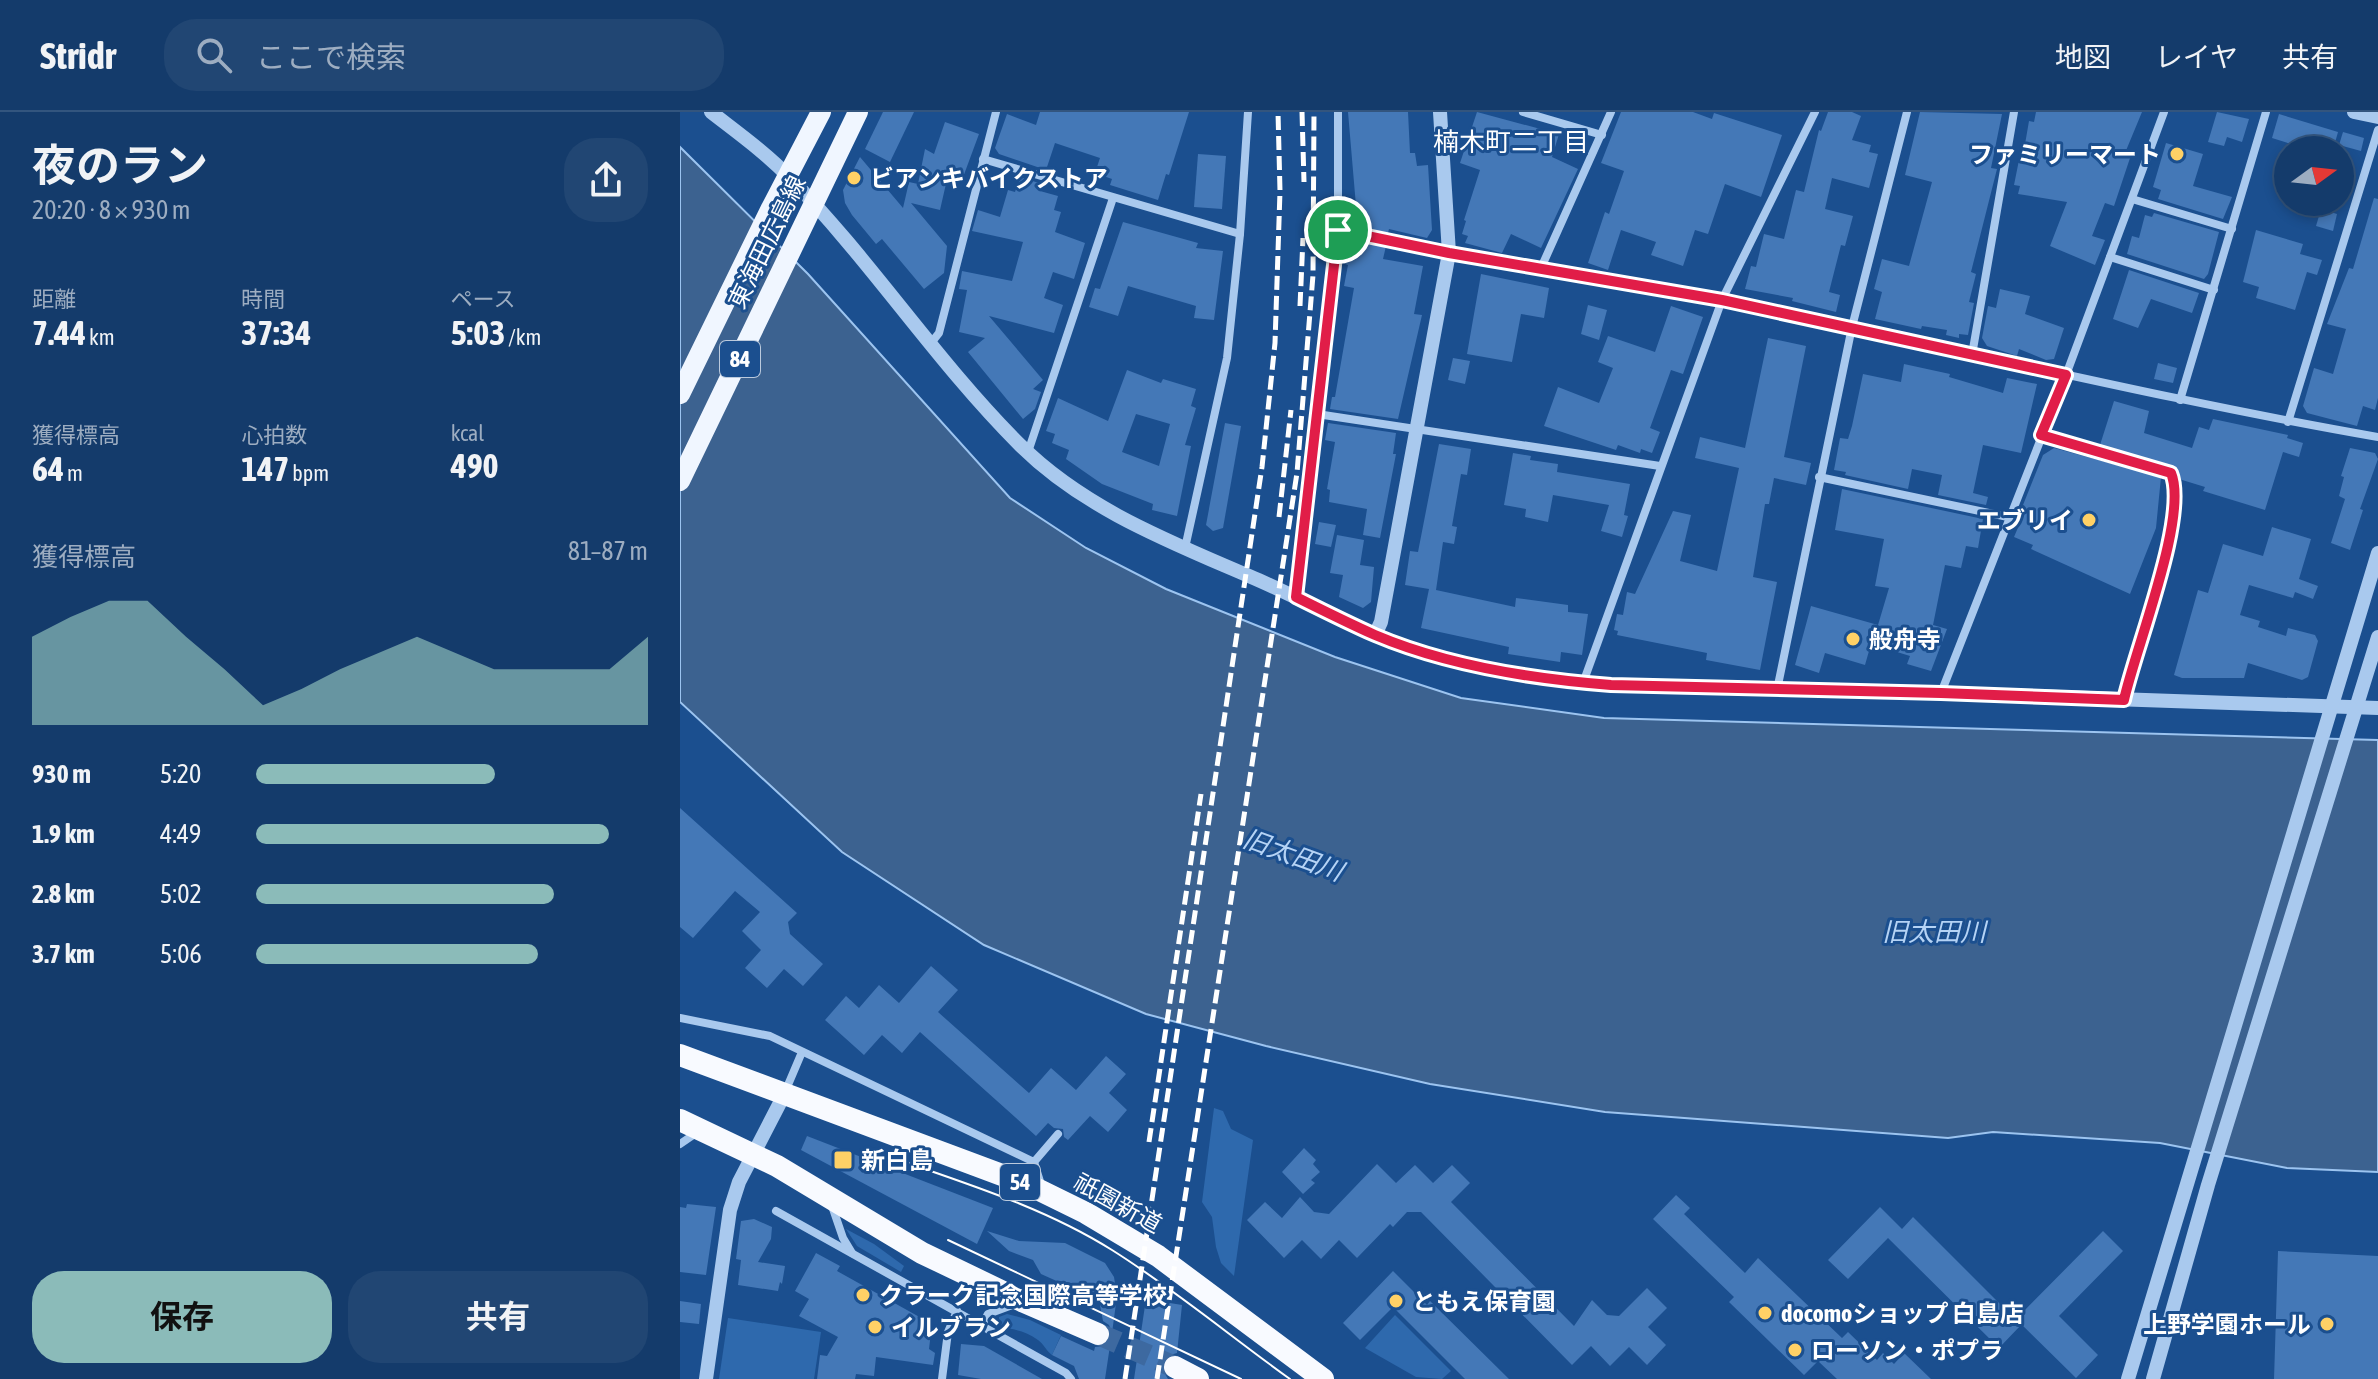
<!DOCTYPE html>
<html lang="ja">
<head>
<meta charset="utf-8">
<style>
	:root { --surface:#143b6b; --page:#214673; --text:#f1f3f6; --muted:#9dadc1; --line:#33557e; --accent:#8bbbb9 }
	body { margin:0; font-family:"Asap Condensed","Noto Sans JP",sans-serif; background:var(--page); color:var(--text); height:100vh; display:flex; flex-direction:column; font-size:30px; white-space:nowrap }
	* { box-sizing:border-box; margin:0 }
	p { font-size:26px; color:var(--muted) }
	.icon { flex:none; width:44px; height:44px; fill:none; stroke:currentColor; stroke-width:2; stroke-linecap:round; stroke-linejoin:round }
	.map { position:relative; flex:1; overflow:hidden }
	.drawer { display:flex; flex-direction:column; background:var(--surface); width:680px }
	.drawer>* { flex:none }
	.needle { width:52px; rotate:75deg }
	.tools { position:absolute; left:1594px; top:24px; display:grid; gap:16px }
	.tools a { display:grid; place-items:center; width:80px; height:80px; border-radius:50%; background:var(--surface); box-shadow:0 4px 12px #0003,0 0 0 2px var(--line); font-size:40px }
	.pin { position:absolute; display:grid; place-items:center; width:68px; height:68px; color:#fff; margin:-34px; border:4px solid #fff; border-radius:50%; box-shadow:0 2px 8px #0007 }
	.round { display:grid; place-items:center; flex:none; width:84px; height:84px; border-radius:32px; background:var(--page) }
	.headline { display:flex; align-items:center; justify-content:space-between; height:136px; padding:0 32px }
	h1 { font-size:44px; font-weight:700; line-height:60px }
	.stats { display:grid; grid-template-columns:repeat(3,1fr); gap:12px; height:136px; padding:8px 32px }
	.stats div { display:grid; align-content:center }
	.stats b { font-size:34px; font-weight:700 }
	.stats small { font-size:22px; font-weight:400 }
	.stats p { font-size:22px }
	.chart { height:224px; padding:16px 32px }
	.chart p { display:flex; justify-content:space-between }
	.chart svg { width:100%; height:144px; margin-top:8px; fill:var(--accent); opacity:.7 }
	.action { display:flex; gap:16px; margin-top:auto; padding:16px 32px }
	.action a { flex:1; height:92px; border-radius:32px; background:var(--accent); color:#111; font-size:32px; font-weight:700; line-height:92px; text-align:center }
	.action a+a { background:var(--page); color:var(--text) }
	ul { padding:0 32px; list-style:none; font-size:26px }
	li { display:grid; grid-template-columns:128px 96px 1fr; align-items:center; height:60px }
	li i { height:20px; border-radius:10px; background:var(--accent) }
	header { display:flex; align-items:center; gap:48px; box-sizing:border-box; height:112px; padding:0 40px; background:var(--surface); border-bottom:2px solid var(--line) }
	header strong { font-size:38px }
	nav { display:flex; gap:44px; margin-inline-start:auto; font-size:28px }
	.search { width:560px; height:72px; background:var(--page); display:flex; align-items:center; gap:20px; box-sizing:border-box; padding:0 28px; border-radius:32px; color:var(--muted); font-size:30px }
	main { display:flex; flex:1; min-height:0 }
	.map>svg:first-child { display:block }
	.green { fill:#2e69ad }
	.water { fill:#3c6290; stroke:#9cc4f0; stroke-width:2 }
	.building { fill:#4478b7; fill-rule:evenodd }
	.lines { fill:none; stroke-linecap:round; stroke-linejoin:round }
	.trunk-tunnel { stroke:#3d69a0; stroke-width:22; stroke-dasharray:22 11; stroke-linecap:butt }
	.minor { stroke:#a9c9ee; stroke-width:8 }
	.tertiary { stroke:#a9c9ee; stroke-width:14 }
	.primary { stroke:#f0f6ff; stroke-width:20 }
	.trunk { stroke:#f8faff; stroke-width:22 }
	.tram { stroke:#fff; stroke-width:2 }
	.rail { stroke:#fff; stroke-width:5; stroke-dasharray:14 6; stroke-linecap:butt }
	.route-casing { stroke:#fff; stroke-width:16 }
	.route { stroke:#e11d48; stroke-width:10 }
	.poi-dot { fill:#ffd166; stroke:#1b4f8f; stroke-width:3 }
	.labels { text-anchor:middle; dominant-baseline:central; stroke-width:6; stroke-linejoin:round; paint-order:stroke }
	.shield { fill:#1b4f8f; stroke:#bbcadd; stroke-width:2 }
	.shield-label { font-size:22px; font-weight:bold; fill:#fff }
	.poi-label { font-size:24px; font-weight:bold; fill:#fff; stroke:#1b4f8f; text-anchor:start }
	.street-label { font-size:24px; fill:#fff; stroke:#1b4f8f }
	.neighbourhood-label { font-size:26px; fill:#fff; stroke:#1b4f8f }
	.water-label { font-size:26px; font-style:italic; fill:#b5d3f5; stroke:#1b4f8f }
</style>
</head>
<body>
<header>
<strong>Stridr</strong>
<div class="search"><svg class="icon" aria-label="search" viewBox="0 0 24 24"><circle cx="10" cy="10" r="6"/><path d="M15 15l6 6"/></svg>ここで検索</div>
<nav><a>地図</a><a>レイヤ</a><a>共有</a></nav>
</header>
<main>
<section class="drawer">
<div class="headline"><div><h1>夜のラン</h1><p>20:20 · 8 × 930 m</p></div><a class="round"><svg class="icon" aria-label="share" viewBox="0 0 24 24"><path d="M12 15V3M7 8l5-5 5 5M5 13v7h14v-7"/></svg></a></div>
<div class="stats">
<div><p>距離</p><b>7.44<small> km</small></b></div>
<div><p>時間</p><b>37:34</b></div>
<div><p>ペース</p><b>5:03<small> /km</small></b></div>
</div>
<div class="stats">
<div><p>獲得標高</p><b>64<small> m</small></b></div>
<div><p>心拍数</p><b>147<small> bpm</small></b></div>
<div><p>kcal</p><b>490</b></div>
</div>
<div class="chart"><p><span>獲得標高</span>81–87 m</p>
<svg viewBox="0 0 160 44" preserveAspectRatio="none"><path d="M0 44V17L10 11L20 6L30 6L40 17L50 27L60 38L70 33L80 27L90 22L100 17L110 22L120 27L130 27L140 27L150 27L160 17V44z"/></svg>
</div>
<ul>
<li><b>930 m</b>5:20<i style="width:61%"></i></li>
<li><b>1.9 km</b>4:49<i style="width:90%"></i></li>
<li><b>2.8 km</b>5:02<i style="width:76%"></i></li>
<li><b>3.7 km</b>5:06<i style="width:72%"></i></li>
</ul>
<div class="action"><a>保存</a><a>共有</a></div>
</section>
<div class="map">
<svg width="1698" height="1267" viewBox="0 0 1698 1267">
	<rect width="100%" height="100%" fill="#1b4f8f"/>
	<!-- green -->
	<g class="green">
		<path d="M534 996 543 999 551 1017 573 1028 554 1164 541 1151 536 1135 532 1105 522 1090Z"/>
		<path d="M166 1117 194 1132 224 1154 221 1160 177 1134Z"/>
		<path d="M327 1202 350 1208 381 1223 372 1243C366 1239 364 1232 358 1228 346 1219 334 1217 319 1215V1205Z"/>
		<path d="M715 1203 771 1259 762 1267 736 1265 685 1236Z"/>
		<path d="M48 1206 141 1220 134 1267H39Z"/>
	</g>
	<!-- water -->
	<path class="water" d="M0 35 128 162 330 386 406 436 486 477 655 545 781 586 924 606 1698 628V1060L1607 1056 1480 1031 1313 1020 1268 1026 925 1000 750 972 586 934 466 902 304 833 162 740 0 590Z"/>
	<!-- building -->
	<g class="building">
		<path d="M203 0H234L210 50 185 37Z"/>
		<path d="M360 0H509L489 63 486 62 478 88 430 73 432 67 415 61 420 46 375 31 366 58 319 42 315 36 327 2 356 13Z"/>
		<path d="M668 0H728L730 41H735L737 54 748 53 752 118 747 126 709 117 708 121 674 114 676 94Z"/>
		<path d="M797 0 879 22 872 45 898 57 861 136 831 122 822 141 785 131 788 124 782 122 786 109 784 108 800 58 780 51Z"/>
		<path d="M941 0H1013L1032 7 1034 1 1102 23 1081 85 1045 72 1028 122 1015 118 1003 154 971 143 976 130 941 118 928 158 908 151 925 100 929 102 944 59 921 51Z"/>
		<path d="M1148 0H1172L1181 4 1172 28 1191 33 1189 40 1198 42 1189 76 1152 66 1145 97 1173 104 1165 134 1161 133 1149 180 1160 183 1156 200 1112 189 1113 186 1065 177 1071 154 1076 155 1084 122 1104 127 1116 78 1124 80 1139 18 1141 19Z"/>
		<path d="M1240 0 1322 2 1311 56 1317 57 1291 160 1296 162 1289 190 1294 191 1288 223 1279 222V226L1266 223 1267 218 1242 214 1241 217 1195 207 1202 180 1194 177 1202 147 1229 154 1252 70 1225 63Z"/>
		<path d="M1356 0H1462L1445 41 1451 43 1434 94 1425 91 1412 124 1425 128 1415 153 1370 134 1387 90 1338 82 1340 74 1334 73 1341 38H1344L1349 9 1354 10Z"/>
		<path d="M1537 0 1569 7 1562 30 1547 25 1544 34 1528 30Z"/>
		<path d="M1599 2 1658 20 1653 38H1630L1592 26Z"/>
		<path d="M265 10 299 22 282 68 268 63 260 98 231 91 267 134 264 161 244 177 202 127 196 132 172 103 165 91 163 78 180 45 223 96 229 70 238 72 245 37 254 42Z"/>
		<path d="M1663 20 1684 26 1681 39 1659 33Z"/>
		<path d="M1486 31 1523 42 1513 74 1552 85 1543 107 1478 87 1481 78 1473 75Z"/>
		<path d="M518 42 546 44 542 97 514 95Z"/>
		<path d="M340 65 362 72 360 79 378 84 374 98 381 100 375 120 405 131 394 167 373 160 364 186 383 193 374 221 309 204 363 268 353 277 361 280 355 297 343 307 288 240 305 226 279 220 287 178 279 177 282 159 332 169 343 130 292 119 298 98 320 105 328 78 335 80Z"/>
		<path d="M1694 86 1698 87V286L1695 298 1683 294 1677 314 1627 301 1623 294 1634 256 1653 262 1666 217 1647 212 1669 156 1673 157Z"/>
		<path d="M1641 97 1657 102 1653 119 1636 114Z"/>
		<path d="M1474 101 1539 120 1528 162 1524 167 1447 142 1452 124 1459 126 1465 103 1472 105Z"/>
		<path d="M443 110 518 131 516 136 543 139 534 208 514 206 516 194 448 174 438 204 409 195 415 176 420 177Z"/>
		<path d="M1576 118 1623 132 1620 142 1642 148 1637 163 1627 160 1615 198 1576 186 1579 175 1563 170Z"/>
		<path d="M671 128 706 134 703 147 743 154 734 202 742 203 718 307 650 297 652 285H655L674 176 664 174 668 153 662 151 665 137 670 138Z"/>
		<path d="M1449 158 1519 181 1512 201 1471 187 1458 216 1433 207Z"/>
		<path d="M801 162 869 176 864 206 841 202 832 250 787 242Z"/>
		<path d="M1320 177 1350 184 1345 202 1384 216 1374 247 1366 248 1339 237 1337 244 1307 234 1302 226 1308 194 1316 196Z"/>
		<path d="M908 193 927 198 919 228 901 222Z"/>
		<path d="M991 194 1023 205 1003 262 991 258 970 316 980 320 972 341 961 337 960 341 938 333 936 338 864 314 878 275 919 291 933 256 918 250 928 224 975 240Z"/>
		<path d="M1088 226 1126 234 1104 345 1131 351 1126 373 1094 366 1089 392H1085L1073 465 1097 470 1080 558 1026 548 1027 541 937 523 938 519 934 518 937 502 943 503 947 480 955 482 993 399 1011 403 1000 449 1037 459 1059 356 1015 346 1020 325 1065 336Z"/>
		<path d="M773 246 790 249 785 272 768 268Z"/>
		<path d="M1478 251 1497 256 1493 271 1474 267Z"/>
		<path d="M1224 252 1270 262 1269 265 1323 281 1327 266 1357 272 1341 341 1303 333 1293 381 1308 385 1306 393 1258 383 1262 363 1232 357 1228 377 1165 363 1166 360 1154 358 1160 326 1168 327 1172 314 1183 262 1221 270Z"/>
		<path d="M447 258 481 271 483 267 516 277 511 294 516 296 505 333 511 334 497 404 472 398 473 392 422 372 386 347 389 338 372 331 375 322 366 319 378 286 428 309ZM456 302 490 312 479 354 442 340Z"/>
		<path d="M1434 289 1469 299 1464 321 1512 336 1519 315 1529 318 1533 307 1608 323 1607 326 1623 331 1619 345 1603 340 1585 398 1523 379 1525 375 1499 367 1497 357 1493 354 1420 333Z"/>
		<path d="M545 311 561 314 543 416 533 419 526 413Z"/>
		<path d="M648 311 716 321 713 342H716L700 426 683 423 687 397 649 390 650 378 647 377 655 330 645 328Z"/>
		<path d="M759 332 791 337 787 363 781 362 772 414 777 415 774 432 763 430 756 478 835 495 836 486 888 493V500L908 502 902 543 881 540 880 550 828 542 829 535 741 516 749 477 725 473 730 439 738 440Z"/>
		<path d="M1374 336 1481 365 1476 416 1450 482 1351 437 1353 433 1334 425 1345 399 1341 398 1363 343Z"/>
		<path d="M1670 336 1695 341 1698 347 1680 397 1683 398 1670 438 1651 431 1665 387 1659 384 1664 365 1661 364Z"/>
		<path d="M833 341 851 344 850 348 878 352 877 360 950 372 944 403 948 404 942 425 921 419 929 393 873 383 868 410 845 405 846 397 824 393Z"/>
		<path d="M1162 377 1303 407 1298 436 1286 434 1281 456 1265 453 1253 513 1267 517 1251 559 1227 552 1230 544 1191 532 1185 553 1145 541 1139 561 1115 553 1131 494 1198 513 1209 476 1195 474 1204 427 1155 418Z"/>
		<path d="M639 410 656 413 651 435 635 432Z"/>
		<path d="M1592 415 1631 427 1619 467 1638 474 1633 487 1615 480 1613 486 1569 473 1560 503 1580 509 1578 515 1606 524 1608 516 1635 523 1638 529 1628 565 1622 568 1568 551 1564 566H1502L1494 563 1518 478 1528 481 1543 432 1583 444Z"/>
		<path d="M657 423 684 428 680 453 694 455 691 490 683 496 659 485 663 463 650 461Z"/>
		<path d="M0 696 117 801 108 810 110 822 143 852 123 874 104 857 87 876 65 856 81 838 62 819 80 800 55 779 13 826 0 815Z"/>
		<path d="M251 854 278 878 258 900 349 981 371 956 396 978 426 944 446 962 429 981 447 998 428 1020 410 1004 388 1028 384 1025 383 1017 374 1016 368 1011 356 1024 240 920 222 941 202 923 184 943 145 908 166 884 179 896 199 873 219 891Z"/>
		<path d="M127 1024 313 1096 297 1132 121 1038Z"/>
		<path d="M624 1036 636 1048 633 1052 640 1060 631 1068 635 1071 623 1082 602 1060Z"/>
		<path d="M697 1052 716 1071 735 1053 753 1071 772 1053 790 1071 771 1090 894 1214 912 1188 927 1203 939 1204 967 1176 987 1196 968 1215 986 1233 967 1253 949 1235 930 1254 911 1234 892 1253 741 1100H727L713 1115 710 1112 677 1146 659 1128 641 1147 622 1128 604 1146 567 1108 585 1090 602 1106 620 1085 634 1100 649 1102Z"/>
		<path d="M996 1083 1010 1096 1004 1102 1065 1161 1078 1146 1162 1226 1168 1220 1197 1248 1203 1241 1214 1252 1224 1241 1251 1267H1157L1138 1249 1124 1263 1049 1190 1054 1185 973 1107Z"/>
		<path d="M7 1092 36 1095 26 1163 0 1160V1095L6 1096Z"/>
		<path d="M1200 1095 1222 1117 1233 1105 1341 1213 1319 1236 1208 1126 1168 1167 1148 1148Z"/>
		<path d="M74 1107 92 1115 91 1127 78 1150 105 1154 102 1172 100 1170 98 1179 58 1173 61 1148 56 1147 61 1109Z"/>
		<path d="M307 1119 339 1129 385 1131 425 1151 434 1165 437 1184 432 1221 429 1213 423 1209 419 1188 361 1162 353 1148 329 1139Z"/>
		<path d="M1423 1119 1443 1139 1379 1204 1418 1243 1396 1266 1336 1207Z"/>
		<path d="M1598 1139 1698 1144V1267H1594Z"/>
		<path d="M136 1141 160 1154 157 1159 252 1212 249 1237 255 1241 253 1253 196 1245 194 1264 176 1262 175 1267H137L140 1243 147 1244 158 1225 119 1204 129 1187 115 1179Z"/>
		<path d="M713 1159 747 1193 750 1189 829 1267H785L713 1195 680 1228 663 1211Z"/>
		<path d="M466 1187 502 1193 497 1241 487 1244 481 1255 488 1267H454Z"/>
		<path d="M0 1189 21 1192 19 1212 0 1210Z"/>
		<path d="M381 1224 414 1239 415 1235 426 1234 431 1227 425 1267H399L394 1254 372 1243Z"/>
		<path d="M281 1232 304 1234 362 1267H301L278 1263Z"/>
	</g>
	<g class="lines">
		<!-- trunk-tunnel -->
		<path class="trunk-tunnel" d="M418 1222 495 1255"/>
		<!-- minor -->
		<g class="minor">
			<path d="M843 0 922 23"/>
			<path d="M303 47 560 122"/>
			<path d="M1452 87 1552 117"/>
			<path d="M658 118C786 144 916 163 1045 189 1263 233 1479 287 1698 325"/>
			<path d="M1430 145 1534 178"/>
			<path d="M861 156 931 0"/>
			<path d="M251 231 259 221 316 0"/>
			<path d="M1292 243 1334 0"/>
			<path d="M1500 288 1586 0"/>
			<path d="M637 302 980 354"/>
			<path d="M1608 310 1698 18"/>
			<path d="M1361 323 1491 361C1508 404 1455 537 1444 588"/>
			<path d="M348 340 433 86"/>
			<path d="M1139 365 1328 405"/>
			<path d="M505 436 547 246 560 122 568 0"/>
			<path d="M616 485 658 118V0"/>
			<path d="M903 571 1042 188 1135 0"/>
			<path d="M1097 578 1172 215 1227 0"/>
			<path d="M1261 581 1386 263 1484 0"/>
			<path d="M0 906 90 924 354 1050 362 1076"/>
			<path d="M105 980 122 940"/>
			<path d="M0 1032 19 1019"/>
			<path d="M354 1050 378 1022"/>
			<path d="M151 1091 163 1126 172 1141"/>
			<path d="M96 1099 386 1261 391 1267"/>
			<path d="M302 1213 308 1202 335 1192"/>
			<path d="M262 1267 268 1220 277 1199"/>
		</g>
		<!-- tertiary -->
		<g class="tertiary">
			<path d="M31 0C58 21 86 41 110 66 192 150 256 249 339 332 403 396 488 429 569 464 612 482 652 505 695 523 768 554 853 567 931 573L1261 581 1698 596"/>
			<path d="M1674 0 1698 5"/>
			<path d="M695 523 701 510 769 141 760 0"/>
			<path d="M26 1267 50 1098 59 1070 104 983"/>
			<path d="M1448 1267 1698 441"/>
			<path d="M1473 1267 1528 1073 1698 525"/>
		</g>
		<!-- primary -->
		<g class="primary">
			<path d="M0 282 91 96 141 0"/>
			<path d="M0 369 178 0"/>
		</g>
		<!-- trunk -->
		<g class="trunk">
			<path d="M0 943 349 1073 406 1101 478 1144 643 1267"/>
			<path d="M0 1008 97 1054 242 1141 344 1190 418 1222"/>
			<path d="M495 1255 518 1267"/>
		</g>
		<!-- tram -->
		<g class="tram">
			<path d="M219 1048C291 1073 367 1097 432 1138 494 1177 550 1224 610 1267"/>
			<path d="M268 1128 561 1267"/>
		</g>
		<!-- rail -->
		<g class="rail">
			<path d="M622 0 624 70"/>
			<path d="M620 194 623 126"/>
			<path d="M599 405 611 298"/>
			<path d="M469 1030 521 682"/>
			<path d="M445 1267 582 355 595 231 600 79 598 0"/>
			<path d="M477 1267 617 361 633 163 634 0"/>
		</g>
	</g>
	<g class="lines">
		<defs>
			<path id="route" d="M658 118 769 141 1042 188 1386 263 1361 323 1491 361C1509 404 1455 537 1444 588L1261 581 931 573C853 567 768 554 695 523 668 511 642 498 616 485Z"/>
		</defs>
		<!-- route casing -->
		<use href="#route" class="route-casing"/>
		<!-- route -->
		<use href="#route" class="route"/>
	</g>
	<!-- markers -->
	<g class="poi-dot">
		<circle cx="1497" cy="42" r="8"/>
		<circle cx="174" cy="66" r="8"/>
		<circle cx="1409" cy="408" r="8"/>
		<circle cx="1173" cy="527" r="8"/>
		<rect x="153" y="1038" width="20" height="20" rx="4"/>
		<circle cx="183" cy="1183" r="8"/>
		<circle cx="716" cy="1189" r="8"/>
		<circle cx="1085" cy="1201" r="8"/>
		<circle cx="1647" cy="1212" r="8"/>
		<circle cx="195" cy="1215" r="8"/>
		<circle cx="1115" cy="1238" r="8"/>
	</g>
	<g class="labels">
		<!-- shield labels -->
		<g class="shield">
			<rect x="40" y="229" width="40" height="36" rx="6"/>
			<rect x="320" y="1052" width="40" height="36" rx="6"/>
		</g>
		<g class="shield-label">
			<text x="60" y="247">84</text>
			<text x="340" y="1070">54</text>
		</g>
		<!-- poi labels -->
		<g class="poi-label">
			<text x="1481" y="42" text-anchor="end">ファミリーマート</text>
			<text x="190" y="66">ビアンキバイクストア</text>
			<text x="1393" y="408" text-anchor="end">エブリイ</text>
			<text x="1189" y="527">般舟寺</text>
			<text x="181" y="1048">新白島</text>
			<text x="199" y="1183">クラーク記念国際高等学校</text>
			<text x="732" y="1189">ともえ保育園</text>
			<text x="1101" y="1201">docomoショップ 白島店</text>
			<text x="1631" y="1212" text-anchor="end">上野学園ホール</text>
			<text x="211" y="1215">イルブラン</text>
			<text x="1131" y="1238">ローソン・ポプラ</text>
		</g>
		<!-- street labels -->
		<g class="street-label">
			<text transform="translate(87 130) rotate(-64)">東海田広島線</text>
			<text transform="translate(438 1091) rotate(29)">祇園新道</text>
		</g>
		<!-- neighbourhood labels -->
		<g class="neighbourhood-label">
			<text x="831" y="30">楠木町二丁目</text>
		</g>
		<!-- water labels -->
		<g class="water-label">
			<text transform="translate(613 743) rotate(20)">旧太田川</text>
			<text x="1254" y="820">旧太田川</text>
		</g>
	</g>
</svg>
<div class="tools">
<a><svg class="needle" viewBox="-14 -14 28 28"><path d="M0-13l5 13h-10z" fill="#e53935"/><path d="M0 13l5-13h-10z" fill="#9dadc1"/></svg></a>
</div>
<div class="pin" style="left:658px;top:118px;background:#1e9e55"><svg class="icon" aria-label="arrive" viewBox="0 0 24 24"><path d="M6 21V4h12l-3 4 3 4H6"/></svg></div>
</div>
</main>
</body>
</html>
